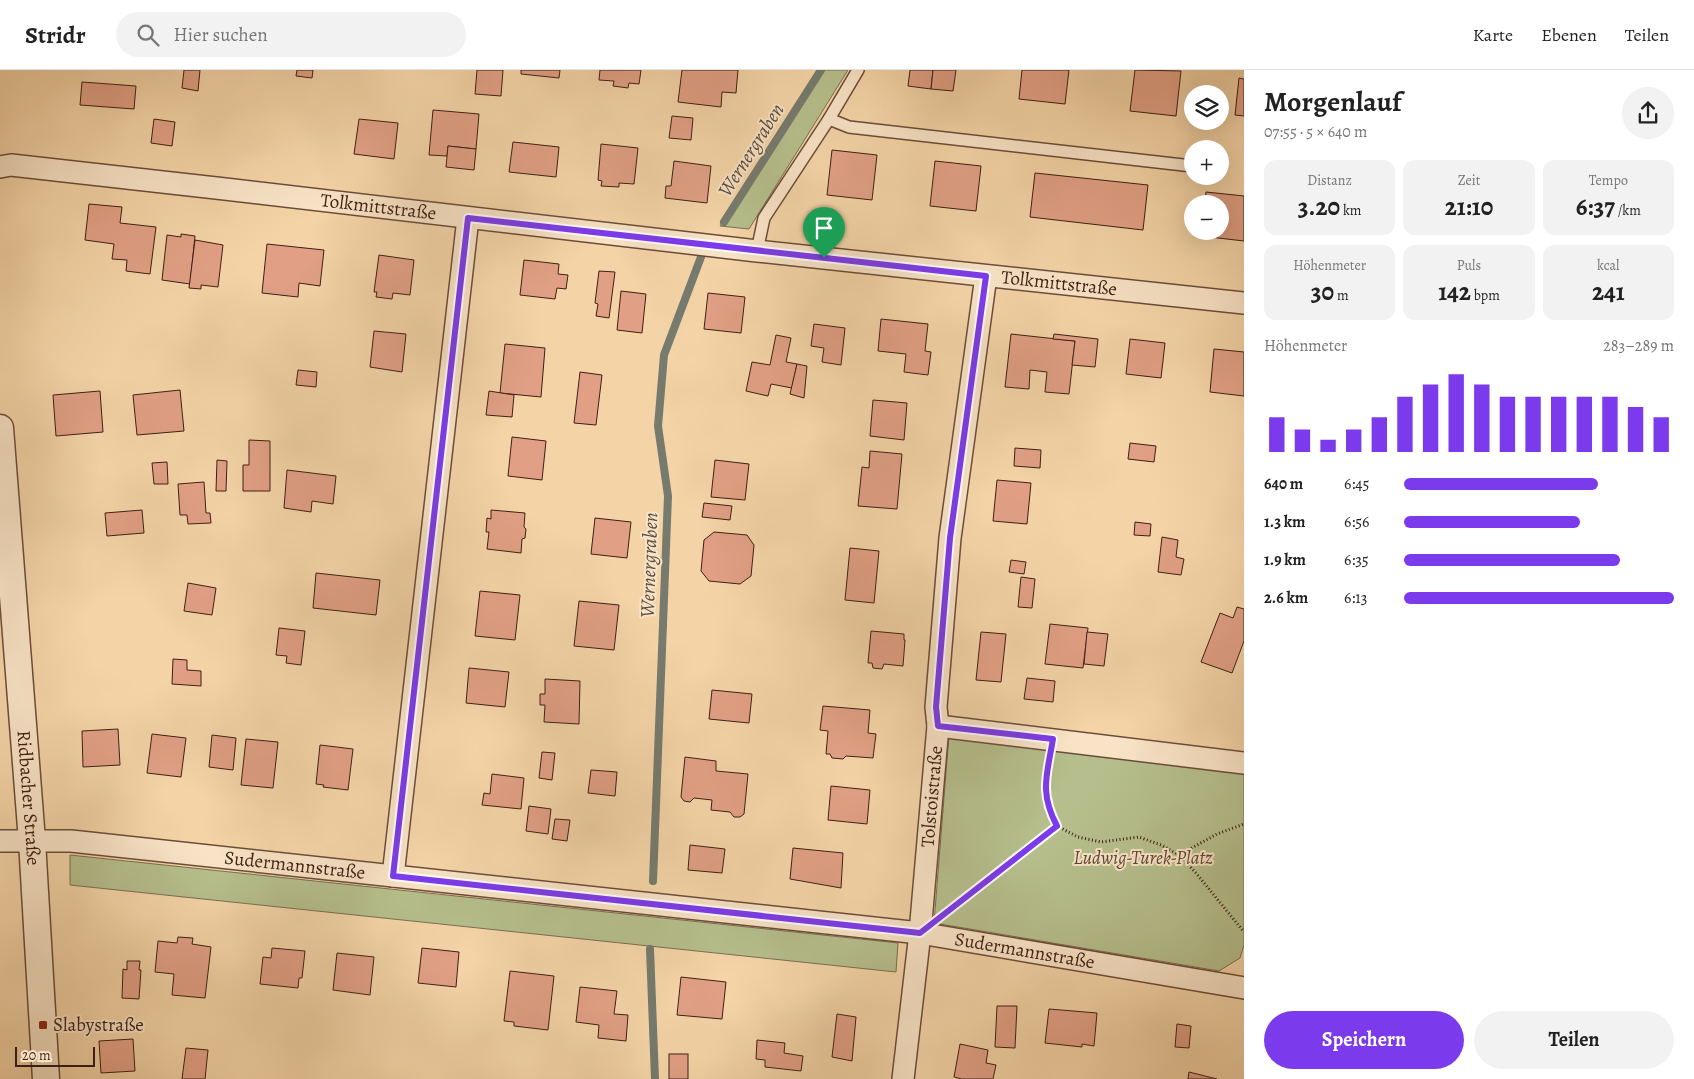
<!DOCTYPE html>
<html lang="de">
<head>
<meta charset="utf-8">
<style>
	:root { --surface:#fff; --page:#f2f2f2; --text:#222; --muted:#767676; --line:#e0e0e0; --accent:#7c3aed }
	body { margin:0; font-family:Alegreya,serif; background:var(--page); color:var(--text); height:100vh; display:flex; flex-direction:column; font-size:19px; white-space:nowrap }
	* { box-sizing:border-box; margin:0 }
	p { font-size:16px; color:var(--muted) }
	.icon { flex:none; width:28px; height:28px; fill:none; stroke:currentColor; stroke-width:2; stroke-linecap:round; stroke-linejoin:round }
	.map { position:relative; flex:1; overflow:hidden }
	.panel { display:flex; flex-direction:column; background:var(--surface); width:450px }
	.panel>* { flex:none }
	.buttons { position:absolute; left:1184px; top:15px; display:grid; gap:10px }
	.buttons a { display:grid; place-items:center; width:45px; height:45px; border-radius:50%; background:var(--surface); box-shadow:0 5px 20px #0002; font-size:25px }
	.scale { position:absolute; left:15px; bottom:12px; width:80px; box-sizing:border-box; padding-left:5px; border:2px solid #3e1f14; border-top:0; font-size:14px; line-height:18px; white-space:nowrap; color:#3e1f14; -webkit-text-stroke:4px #f8e3c6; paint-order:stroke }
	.pin { position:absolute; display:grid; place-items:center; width:42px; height:42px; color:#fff; margin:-51px -21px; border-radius:50% 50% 50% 0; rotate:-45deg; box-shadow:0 0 5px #0007 }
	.pin .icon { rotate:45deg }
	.round { display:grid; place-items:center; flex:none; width:52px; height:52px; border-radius:26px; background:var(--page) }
	.overview { display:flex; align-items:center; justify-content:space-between; height:85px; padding:0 20px }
	h1 { font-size:28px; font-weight:600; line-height:38px }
	.figures { display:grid; grid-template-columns:repeat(3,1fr); gap:8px; height:85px; padding:5px 20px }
	.figures div { display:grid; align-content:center; border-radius:12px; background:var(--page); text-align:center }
	.figures b { font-size:25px; font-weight:600 }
	.figures small { font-size:14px; font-weight:400 }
	.figures p { font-size:14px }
	.chart { height:140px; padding:10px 20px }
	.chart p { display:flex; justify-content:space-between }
	.chart svg { width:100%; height:90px; margin-top:5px; stroke:var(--accent); stroke-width:6 }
	.cta { display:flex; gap:10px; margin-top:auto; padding:10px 20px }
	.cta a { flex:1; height:58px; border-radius:30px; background:var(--accent); color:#fff; font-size:20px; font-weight:600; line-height:58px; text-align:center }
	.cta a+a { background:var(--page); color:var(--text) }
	ul { padding:0 20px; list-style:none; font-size:16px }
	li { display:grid; grid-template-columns:80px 60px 1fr; align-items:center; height:38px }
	li i { height:12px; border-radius:6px; background:var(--accent) }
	header { display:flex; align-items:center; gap:30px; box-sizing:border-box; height:70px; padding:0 25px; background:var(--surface); border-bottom:1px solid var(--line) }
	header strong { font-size:24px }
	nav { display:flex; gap:28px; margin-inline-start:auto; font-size:18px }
	.search { width:350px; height:45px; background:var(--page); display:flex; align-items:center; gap:12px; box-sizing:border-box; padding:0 18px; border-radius:28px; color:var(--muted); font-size:19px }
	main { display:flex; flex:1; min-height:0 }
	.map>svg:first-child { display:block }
	.green { fill:#b5be8c; stroke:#7a6e50 }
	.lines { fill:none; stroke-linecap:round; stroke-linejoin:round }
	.stream { stroke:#767b6e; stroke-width:8 }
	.building { fill:#e1a085; stroke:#3e1f14 }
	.service-casing { stroke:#6c4c39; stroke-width:14 }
	.minor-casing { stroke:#6c4c39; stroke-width:24 }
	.tertiary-casing { stroke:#6c4c39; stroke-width:29 }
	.path { stroke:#3e1f14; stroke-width:3; stroke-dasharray:1 2.5; stroke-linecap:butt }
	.service { stroke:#f8e3c6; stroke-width:11 }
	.minor { stroke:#f8e3c6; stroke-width:21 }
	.tertiary { stroke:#f8e3c6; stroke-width:26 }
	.route-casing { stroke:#fff; stroke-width:10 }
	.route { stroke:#7c3aed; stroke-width:6 }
	.poi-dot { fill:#8f2418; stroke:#f8e3c6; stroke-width:2 }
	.labels { text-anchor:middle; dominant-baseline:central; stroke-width:4; stroke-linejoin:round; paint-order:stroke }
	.street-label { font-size:19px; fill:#3e1f14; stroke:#f8e3c6 }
	.park-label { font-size:19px; font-style:italic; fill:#5c4732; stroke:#f8e3c6 }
	.poi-label { font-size:19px; fill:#3e1f14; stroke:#f8e3c6; text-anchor:start }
	.water-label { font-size:20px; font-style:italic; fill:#5a4d41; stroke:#f8e3c6 }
</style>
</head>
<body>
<header>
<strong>Stridr</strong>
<div class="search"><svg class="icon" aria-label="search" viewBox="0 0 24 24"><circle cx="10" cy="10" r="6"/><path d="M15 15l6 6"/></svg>Hier suchen</div>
<nav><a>Karte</a><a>Ebenen</a><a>Teilen</a></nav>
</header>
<main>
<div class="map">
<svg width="1244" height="1009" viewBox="0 0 1244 1009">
	<rect width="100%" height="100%" fill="#f4d4a7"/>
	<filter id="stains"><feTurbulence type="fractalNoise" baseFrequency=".004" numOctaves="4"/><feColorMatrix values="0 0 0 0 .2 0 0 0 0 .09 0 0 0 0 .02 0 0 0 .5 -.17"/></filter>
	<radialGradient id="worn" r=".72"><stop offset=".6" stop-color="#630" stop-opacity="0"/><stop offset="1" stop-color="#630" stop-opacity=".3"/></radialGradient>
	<!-- green -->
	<g class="green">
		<path d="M819 0H848L749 159 720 156Z"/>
		<path d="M949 665 1244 702V875L1240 888 1219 901 934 853Z"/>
		<path d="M70 785 898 873 896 902 70 815Z"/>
	</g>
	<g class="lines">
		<!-- stream -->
		<g class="stream">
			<path d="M724 152 821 0"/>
			<path d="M653 811 668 426 658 356 664 285 701 187"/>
			<path d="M650 879 655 1009"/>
		</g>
	</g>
	<!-- building -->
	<g class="building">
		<path d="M184 0H200L198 21 182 18Z"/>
		<path d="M297 0H313L312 8 296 6Z"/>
		<path d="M477 0H503L501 26 475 24Z"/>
		<path d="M521 0H560L559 8 521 4Z"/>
		<path d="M600 0H641L639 14 629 13 628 18 613 16 614 11 599 10Z"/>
		<path d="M682 0H738L736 23 722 22 721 37 678 32Z"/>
		<path d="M910 0H933L931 19 908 16Z"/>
		<path d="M933 0H956L953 21 931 19Z"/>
		<path d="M1022 0H1069L1065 34 1019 29Z"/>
		<path d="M1135 0 1181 1 1176 46 1130 41Z"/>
		<path d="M1239 8 1244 9V46L1235 45Z"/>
		<path d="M82 12 136 16 134 39 80 35Z"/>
		<path d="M433 40 479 44 476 79 448 76 447 86 429 85Z"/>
		<path d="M672 46 693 48 691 70 669 68Z"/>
		<path d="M154 49 175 52 172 76 151 73Z"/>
		<path d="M359 49 398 53 394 89 354 84Z"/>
		<path d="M513 72 559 77 556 107 509 102Z"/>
		<path d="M601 74 638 78 634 114 619 113V117L601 116 602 111 598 110Z"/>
		<path d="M448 76 476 79 474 100 446 97Z"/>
		<path d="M832 80 877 85 872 130 827 125Z"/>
		<path d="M674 91 711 96 707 133 665 128 666 116H671Z"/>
		<path d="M935 91 981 96 976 141 930 136Z"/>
		<path d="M1035 103 1148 115 1143 160 1030 147Z"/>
		<path d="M1206 122 1244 126V171L1201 166 1202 161H1220V134H1205Z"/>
		<path d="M89 134 122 137 120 153 156 157 150 204 126 201 127 190 112 189 114 174 85 170Z"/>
		<path d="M181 164 195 166 190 214 162 210 167 165 181 167Z"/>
		<path d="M195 170 223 175 218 217 201 215V219L189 218Z"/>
		<path d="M267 174 324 180 320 216 299 213 298 227 262 223Z"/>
		<path d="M379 185 414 190 410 225 393 223 392 229 376 227 377 222H374Z"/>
		<path d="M524 190 559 194 558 204 568 205 566 219 557 218 555 229 520 225Z"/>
		<path d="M599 201 615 202 609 248 596 246 598 234 595 233Z"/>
		<path d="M621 221 646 224 642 263 617 260Z"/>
		<path d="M708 223 745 227 741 263 704 259Z"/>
		<path d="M881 249 928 254 925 281 931 282 928 305 904 302 906 284 878 281Z"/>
		<path d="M814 254 845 258 841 295 822 292 824 278 811 276Z"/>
		<path d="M374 261 406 264 402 302 370 297Z"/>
		<path d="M1011 264 1075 271 1069 324 1045 322 1047 302 1030 300 1029 319 1005 317Z"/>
		<path d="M1054 264 1098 269 1095 297 1072 295 1075 271 1053 269Z"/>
		<path d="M776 265 791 268 786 292 797 294 792 318 771 314 768 326 746 321 752 292 770 295Z"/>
		<path d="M1130 269 1165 273 1161 308 1126 304Z"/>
		<path d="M505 274 545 278 541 327 500 323Z"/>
		<path d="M1214 279 1244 282V326L1210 322Z"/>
		<path d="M797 294 807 296 804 328 790 324Z"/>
		<path d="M298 300 317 302 316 317 296 315Z"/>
		<path d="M580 302 602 305 596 355 574 353Z"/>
		<path d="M180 320 184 361 137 365 133 325Z"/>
		<path d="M100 321 103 362 56 366 53 325Z"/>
		<path d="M489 321 514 325 512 347 486 345Z"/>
		<path d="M873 330 907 333 904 370 870 366Z"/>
		<path d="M512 367 546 371 542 410 508 406Z"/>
		<path d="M249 370 270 371V421H243V395H249Z"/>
		<path d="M1130 373 1156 376 1154 392 1128 389Z"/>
		<path d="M1015 378 1041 380 1040 398 1014 396Z"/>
		<path d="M870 381 902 384 897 439 858 436 862 397 869 398Z"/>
		<path d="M217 390 227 391 226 421H216Z"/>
		<path d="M715 390 749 394 745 430 711 427Z"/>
		<path d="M167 392 168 414H154L152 393Z"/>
		<path d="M287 400 336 406 333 434 312 431 311 442 284 438Z"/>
		<path d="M997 410 1031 413 1027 454 993 451Z"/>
		<path d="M204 412 206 443H210L211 453 188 454 187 445H180L178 414Z"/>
		<path d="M704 433 732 436 730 450 702 447Z"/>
		<path d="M142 440 144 463 107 466 105 443Z"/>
		<path d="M491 440 525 443 524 457 526 459 525 468 522 469 521 483 487 479 489 462H486L487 448 491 449Z"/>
		<path d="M595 448 631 452 627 488 591 484Z"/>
		<path d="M1135 452 1151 454 1150 466 1134 465Z"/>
		<path d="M714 462 747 465 754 475 751 506 740 514 709 511 701 501 704 470Z"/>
		<path d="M1162 467 1178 470 1176 487 1184 489 1181 505 1158 502Z"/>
		<path d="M850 478 879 481 874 533 845 530Z"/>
		<path d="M1011 490 1026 492 1024 504 1009 502Z"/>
		<path d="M316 503 380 510 376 545 313 538Z"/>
		<path d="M1021 507 1035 509 1032 538 1018 537Z"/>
		<path d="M188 513 216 518 212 545 184 541Z"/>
		<path d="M480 521 520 525 515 570 475 566Z"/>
		<path d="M579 531 619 535 614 580 574 576Z"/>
		<path d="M1237 537 1244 539V571L1232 603 1201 592 1220 543 1233 548Z"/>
		<path d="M1050 554 1088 558 1083 598 1045 594Z"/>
		<path d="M279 558 305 561 301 595 286 593 287 586 276 585Z"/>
		<path d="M871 561 904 564V570H905L903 596 884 594 882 599 873 598 872 593H868Z"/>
		<path d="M981 562 1006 564 1001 612 976 610Z"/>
		<path d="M1087 562 1108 564 1104 596 1084 594Z"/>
		<path d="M173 589 187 590V600L201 601V616L172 614Z"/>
		<path d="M469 598 509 602 505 637 466 633Z"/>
		<path d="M1027 608 1055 611 1053 632 1024 629Z"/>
		<path d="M545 609 580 611 579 654 544 652 545 635H540V624H545Z"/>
		<path d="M712 620 752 624 749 653 709 649Z"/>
		<path d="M823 636 870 640 868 663 876 664 873 688 846 686 843 689 832 688 830 684H826L828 661 820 660Z"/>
		<path d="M118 659 120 695 83 697 82 661Z"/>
		<path d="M152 664 186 668 181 707 147 703Z"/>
		<path d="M212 665 236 668 233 700 209 697Z"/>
		<path d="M246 669 278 672 273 718 241 715Z"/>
		<path d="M320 675 353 679 348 720 323 717 324 715 316 714Z"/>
		<path d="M542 682 555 683 552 710 539 708Z"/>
		<path d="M685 687 716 691V701L748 704 744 744 740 747H734L730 742 711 740 712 730 694 728 690 732 684 731 681 727Z"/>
		<path d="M591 700 617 702 615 726 588 723Z"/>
		<path d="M492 704 524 708 521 739 482 735 484 723 490 724Z"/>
		<path d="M831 716 870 720 867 754 828 750Z"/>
		<path d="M529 736 551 739 548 764 526 761Z"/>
		<path d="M555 749 570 750 567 771 552 769Z"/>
		<path d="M690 775 725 779 722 803 688 800Z"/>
		<path d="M793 778 843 783 841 818 790 809Z"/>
		<path d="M178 867 193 868 192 874 211 877 205 928 172 925 174 904 155 902 158 871 177 873Z"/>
		<path d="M272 878 305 881 302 908H299L298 918 260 914 263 887 271 888Z"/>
		<path d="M422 878 459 882 456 917 418 913Z"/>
		<path d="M337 883 374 887 370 925 333 920Z"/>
		<path d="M127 891H140L139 900H141L139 929 122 928 123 899 127 900Z"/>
		<path d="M510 901 554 906 548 960 514 956V952L504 951Z"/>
		<path d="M681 907 726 912 722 949 677 945Z"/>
		<path d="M580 917 617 921 614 944 628 945 626 971 598 968 599 955 576 952Z"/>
		<path d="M997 936H1017L1015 978 995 977Z"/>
		<path d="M1049 939 1097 943 1094 976 1082 974V977L1045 973Z"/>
		<path d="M837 944 856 947 852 991 832 987Z"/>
		<path d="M1177 954 1191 956 1189 978 1175 977Z"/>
		<path d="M133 969 135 1001 101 1003 99 971Z"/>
		<path d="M757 970 785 973 784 983 803 986 801 1001 765 997V990L756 989Z"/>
		<path d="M960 974 988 980 986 993 996 995 993 1009H962L954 1007Z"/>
		<path d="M186 978 208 980 205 1009H182Z"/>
		<rect x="669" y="984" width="19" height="25"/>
		<path d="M1189 1002 1217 1009H1188Z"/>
	</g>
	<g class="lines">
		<defs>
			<g id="service">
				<path d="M829 49 849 57 1192 96"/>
				<path d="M757 181 764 148 829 49 858 0"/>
			</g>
			<g id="minor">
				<path id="s1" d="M0 97 11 95 225 119 757 181 1244 233"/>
				<path d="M938 656 1244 693"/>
				<path id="s2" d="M0 771H71L920 863 1244 918"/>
				<path d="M393 806 468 148"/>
				<path id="s3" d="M903 1009 920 863 938 656 936 637 950 468 986 206"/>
			</g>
			<g id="tertiary">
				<path id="s4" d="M0 358 32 771 46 1009"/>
			</g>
		</defs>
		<!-- service casing -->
		<use href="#service" class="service-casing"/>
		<!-- minor casing -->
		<use href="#minor" class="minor-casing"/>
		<!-- tertiary casing -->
		<use href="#tertiary" class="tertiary-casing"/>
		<!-- path -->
		<g class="path">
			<path d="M1049 692 1044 719 1049 742 1057 756 1078 767 1101 772 1139 767 1161 775 1179 785 1196 803 1244 862"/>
			<path d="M1179 785 1217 764 1244 754"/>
			<path d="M948 842 1057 756"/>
		</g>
		<!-- service -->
		<use href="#service" class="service"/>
		<!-- minor -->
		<use href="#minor" class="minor"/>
		<!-- tertiary -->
		<use href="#tertiary" class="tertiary"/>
	</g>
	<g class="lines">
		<defs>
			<path id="route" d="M468 148 986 206 950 468 936 637 938 656 1053 669C1047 705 1039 722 1057 756L920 863 393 806Z"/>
		</defs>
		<!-- route casing -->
		<use href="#route" class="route-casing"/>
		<!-- route -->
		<use href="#route" class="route"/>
	</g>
	<!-- markers -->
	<rect class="poi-dot" x="38" y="950" width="10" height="10" rx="2.5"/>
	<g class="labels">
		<!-- street labels -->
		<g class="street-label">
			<text stroke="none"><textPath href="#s1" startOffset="381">Tolkmittstraße</textPath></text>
			<text stroke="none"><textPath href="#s1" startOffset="1066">Tolkmittstraße</textPath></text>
			<text stroke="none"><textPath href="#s3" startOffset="284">Tolstoistraße</textPath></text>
			<text stroke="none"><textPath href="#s4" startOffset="371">Ridbacher Straße</textPath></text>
			<text stroke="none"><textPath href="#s2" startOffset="296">Sudermannstraße</textPath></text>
			<text stroke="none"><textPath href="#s2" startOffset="1031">Sudermannstraße</textPath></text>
		</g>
		<!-- park labels -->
		<g class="park-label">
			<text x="1143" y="788">Ludwig-Turek-Platz</text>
		</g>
		<!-- poi labels -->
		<g class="poi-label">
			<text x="53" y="955">Slabystraße</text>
		</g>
		<!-- water labels -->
		<g class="water-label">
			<text transform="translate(751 80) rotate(-58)">Wernergraben</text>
			<text transform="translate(649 495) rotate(-88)">Wernergraben</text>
		</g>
	</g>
	<rect width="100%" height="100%" filter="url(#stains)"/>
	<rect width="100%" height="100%" fill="url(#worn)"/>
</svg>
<div class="buttons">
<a><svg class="icon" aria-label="layers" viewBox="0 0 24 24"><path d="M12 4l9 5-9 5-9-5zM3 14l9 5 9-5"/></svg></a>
<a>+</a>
<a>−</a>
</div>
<div class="scale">20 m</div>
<div class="pin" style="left:824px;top:188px;background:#1e9e55"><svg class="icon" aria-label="arrive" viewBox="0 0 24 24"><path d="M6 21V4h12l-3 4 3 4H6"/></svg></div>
</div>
<section class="panel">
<div class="overview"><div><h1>Morgenlauf</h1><p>07:55 · 5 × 640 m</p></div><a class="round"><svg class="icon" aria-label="share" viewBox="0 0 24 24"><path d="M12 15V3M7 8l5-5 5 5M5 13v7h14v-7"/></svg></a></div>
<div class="figures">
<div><p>Distanz</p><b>3.20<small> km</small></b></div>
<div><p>Zeit</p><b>21:10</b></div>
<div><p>Tempo</p><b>6:37<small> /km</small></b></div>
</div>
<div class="figures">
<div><p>Höhenmeter</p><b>30<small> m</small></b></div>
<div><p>Puls</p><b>142<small> bpm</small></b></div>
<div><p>kcal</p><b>241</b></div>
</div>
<div class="chart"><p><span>Höhenmeter</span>283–289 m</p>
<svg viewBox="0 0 160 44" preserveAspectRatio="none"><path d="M5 44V27M15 44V33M25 44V38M35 44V33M45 44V27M55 44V17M65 44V11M75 44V6M85 44V11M95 44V17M105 44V17M115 44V17M125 44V17M135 44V17M145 44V22M155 44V27"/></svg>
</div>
<ul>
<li><b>640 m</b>6:45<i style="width:72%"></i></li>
<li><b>1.3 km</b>6:56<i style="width:65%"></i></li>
<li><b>1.9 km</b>6:35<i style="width:80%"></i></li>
<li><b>2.6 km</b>6:13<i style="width:100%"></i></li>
</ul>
<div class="cta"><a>Speichern</a><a>Teilen</a></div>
</section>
</main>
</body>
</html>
